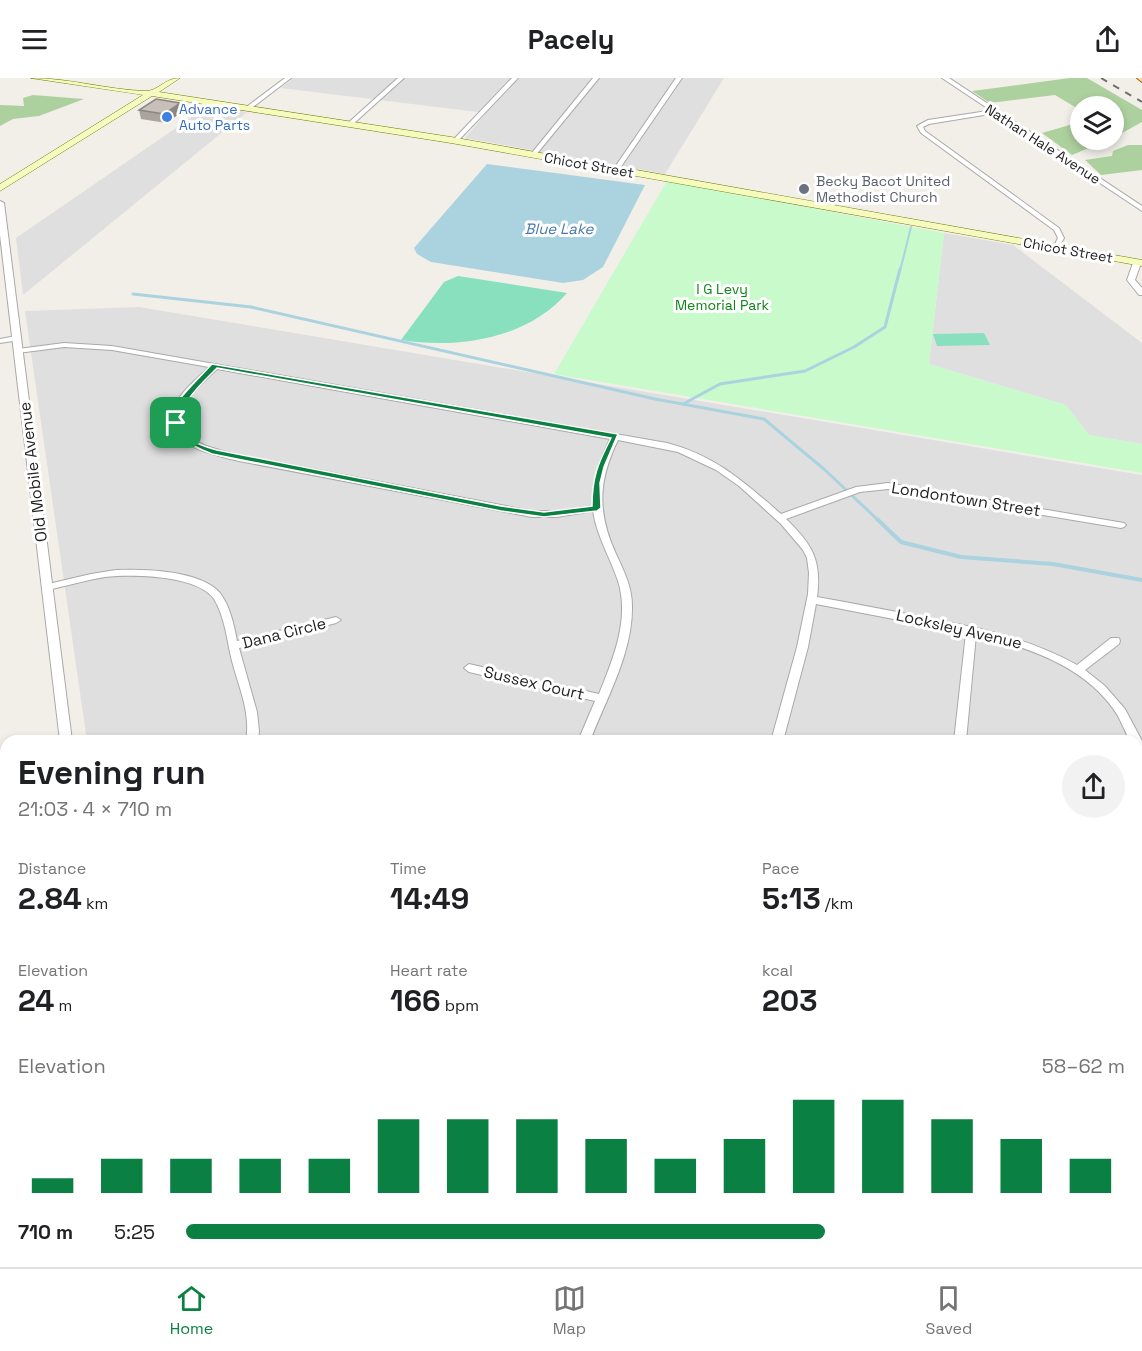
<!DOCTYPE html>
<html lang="en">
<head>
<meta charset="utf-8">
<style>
	:root { --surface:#fff; --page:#f2f2f2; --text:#202124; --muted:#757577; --line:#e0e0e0; --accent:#0b8043 }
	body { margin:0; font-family:"Space Grotesk",sans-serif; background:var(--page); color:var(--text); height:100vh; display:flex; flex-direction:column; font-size:22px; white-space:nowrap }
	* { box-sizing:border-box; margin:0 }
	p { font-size:20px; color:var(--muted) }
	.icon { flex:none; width:33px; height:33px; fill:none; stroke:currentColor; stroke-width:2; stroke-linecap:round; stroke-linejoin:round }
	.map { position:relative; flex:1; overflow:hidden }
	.sheet { position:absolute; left:0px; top:657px; width:1143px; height:532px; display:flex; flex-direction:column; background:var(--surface); border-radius:18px 18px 0 0; box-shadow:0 3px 9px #0003 }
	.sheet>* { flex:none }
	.fabs { position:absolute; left:1070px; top:18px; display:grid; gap:12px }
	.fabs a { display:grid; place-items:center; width:54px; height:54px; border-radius:50%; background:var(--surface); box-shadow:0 3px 9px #0003; font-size:30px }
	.pin { position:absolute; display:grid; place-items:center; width:51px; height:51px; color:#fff; margin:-26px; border-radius:12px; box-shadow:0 3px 9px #0006 }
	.round { display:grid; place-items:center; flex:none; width:63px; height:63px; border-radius:32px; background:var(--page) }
	.head { display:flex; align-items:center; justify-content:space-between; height:102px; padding:0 18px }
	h1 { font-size:33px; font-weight:700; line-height:45px }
	.stats { display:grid; grid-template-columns:repeat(3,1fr); gap:9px; height:102px; padding:6px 18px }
	.stats div { display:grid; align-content:center }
	.stats b { font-size:30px; font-weight:700 }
	.stats small { font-size:16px; font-weight:400 }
	.stats p { font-size:16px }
	.chart { height:168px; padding:12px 18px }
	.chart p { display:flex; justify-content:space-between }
	.chart svg { width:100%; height:108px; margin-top:6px; stroke:var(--accent); stroke-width:6 }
	ul { padding:0 18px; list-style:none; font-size:20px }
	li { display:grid; grid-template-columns:96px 72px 1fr; align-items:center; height:45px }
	li i { height:15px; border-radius:8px; background:var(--accent) }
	header { display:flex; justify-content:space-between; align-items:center; height:78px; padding:0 18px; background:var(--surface); font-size:27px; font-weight:700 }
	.tab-bar { display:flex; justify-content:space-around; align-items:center; height:84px; border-top:2px solid var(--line); background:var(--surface); font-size:16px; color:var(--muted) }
	.tab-bar a { display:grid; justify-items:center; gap:3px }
	.tab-bar .current { color:var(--accent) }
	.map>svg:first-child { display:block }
	.residential { fill:#e0dfdf }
	.forest { fill:#add19e }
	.park { fill:#c8facc }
	.pitch { fill:#88e0be }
	.water { fill:#aad3df }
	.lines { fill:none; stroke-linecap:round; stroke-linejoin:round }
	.stream-far2 { stroke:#aad3df; stroke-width:2 }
	.stream-far1 { stroke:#aad3df; stroke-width:3 }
	.stream { stroke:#aad3df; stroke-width:4 }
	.minor-casing { stroke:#a9a9a9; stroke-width:2 }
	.tertiary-casing { stroke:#a9a9a9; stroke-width:2 }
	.secondary-casing { stroke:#707d05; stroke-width:1 }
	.primary-casing { stroke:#a06b00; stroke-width:2 }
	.minor { fill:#fff; fill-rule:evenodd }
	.tertiary { fill:#fff; fill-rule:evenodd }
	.secondary { fill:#f7fabf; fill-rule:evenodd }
	.primary { fill:#fcd6a4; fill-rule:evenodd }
	.rail { stroke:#707070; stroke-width:2; stroke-dasharray:7 7; stroke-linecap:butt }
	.wall { fill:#aba49e }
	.shaded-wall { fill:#8b8681 }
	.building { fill:#c7bfb8; stroke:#8b8681; stroke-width:1.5 }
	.route { fill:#0b8043; stroke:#fff; stroke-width:1.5; fill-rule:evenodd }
	.shop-dot { fill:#3f7fe0; stroke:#fff; stroke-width:2 }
	.worship-dot { fill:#6b7280; stroke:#fff; stroke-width:2 }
	.labels { text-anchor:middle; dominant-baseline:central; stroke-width:6; stroke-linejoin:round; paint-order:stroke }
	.far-shop-label { font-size:14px; fill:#366cbe; stroke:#fff; text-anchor:start }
	.far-street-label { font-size:14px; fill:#222; stroke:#fff }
	.far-worship-label { font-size:14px; fill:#5b616d; stroke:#fff; text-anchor:start }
	.far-park-label { font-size:14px; fill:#0c8416; stroke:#fff }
	.far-water-label { font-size:15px; font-style:italic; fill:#4a7aab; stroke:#fff }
	.street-label { font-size:16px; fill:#222; stroke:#fff }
</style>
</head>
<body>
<header><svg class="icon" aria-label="menu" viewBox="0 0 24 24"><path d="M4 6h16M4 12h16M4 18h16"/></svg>Pacely<svg class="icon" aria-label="share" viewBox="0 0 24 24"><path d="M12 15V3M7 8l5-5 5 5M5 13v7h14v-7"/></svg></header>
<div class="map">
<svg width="1142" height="1189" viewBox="0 0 1142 1189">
	<rect width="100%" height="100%" fill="#f2efe9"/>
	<!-- residential -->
	<g class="residential">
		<path d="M283 0H724L665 96 465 60 486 35 281 10 291 2Z"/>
		<path d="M208 28 247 34 23 217 16 160Z"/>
		<path d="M944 155 1013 167 1142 265V366L1089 357 1066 327 929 286Z"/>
		<path d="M139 229 1142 397V1189H155V1184H1137V663H87L25 233Z"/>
	</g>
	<!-- forest -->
	<g class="forest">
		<path d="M1070 0H1087L1142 32V44L1113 60V28H1080V32L1055 17 990 25 972 13Z"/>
		<path d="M33 17 84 21 39 38 13 41 0 48V27L24 28 23 20Z"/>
		<path d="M1080 44V62H1108L1072 77 1042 55Z"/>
		<path d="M1128 67H1142V92L1101 97 1085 82 1112 78 1113 73Z"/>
	</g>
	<!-- park -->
	<path class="park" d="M667 103 944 155 929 286 1066 327 1089 357 1142 366V395L554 296Z"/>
	<!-- pitch -->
	<g class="pitch">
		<path d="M458 198 567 215C527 261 458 271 401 262L444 204Z"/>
		<path d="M984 255 990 267 937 268 933 256Z"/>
	</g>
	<!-- water -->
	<path class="water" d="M487 86 645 107 603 189 583 202 563 205 431 184 417 176 414 170Z"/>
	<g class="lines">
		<!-- stream-far2 -->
		<path class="stream-far2" d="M900 193 911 149"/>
		<!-- stream-far1 -->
		<g class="stream-far1">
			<path d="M133 216 251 229 655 321 764 341 825 392 878 442"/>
			<path d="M683 326 720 306 805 293 854 269 885 249 900 191"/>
		</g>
		<!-- stream -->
		<path class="stream" d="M877 441 901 464 961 479 1053 486 1142 502"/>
		<defs>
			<g id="minor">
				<path d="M285 0H291L249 32H245V30Z"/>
				<path d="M398 0H404L352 47H348V45Z"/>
				<path d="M512 0H518L457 64H453V62Z"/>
				<path d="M593 0H599L535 78H531V76Z"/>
				<path d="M676 0H682L618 93H614L613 92Z"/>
				<path d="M994 32 997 34 996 35 929 46 923 49 925 53 1059 150 1064 160 1058 171 1053 170 1058 160 1054 152 921 55 917 48 928 42Z"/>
				<path d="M1137 183 1141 185 1135 202 1142 210V217H1139L1127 202 1133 185Z"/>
				<path d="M16 258H19V262L0 265V261Z"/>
				<path d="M64 265 112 268 667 365C716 378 744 404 781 436L856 409 888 405 1124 445 1126 447 1124 449 1121 450 888 411 860 414 786 441C812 466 822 482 817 519 852 525 887 532 922 539 976 549 1029 560 1077 587L1111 560H1119L1120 563 1119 566 1085 592 1105 608 1125 631 1142 663V710L1137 707V663H1130C1126 655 1122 646 1118 638 1088 589 1028 569 976 557L966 663H954L966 555 816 526 808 569 783 663H771L797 569 808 516 809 495 807 480 803 472 781 446 739 408 716 392 678 374 618 362C598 403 597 434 616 476 624 493 632 509 632 528 633 575 606 621 590 663H578L595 623 469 594 464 590 469 586 599 616C613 581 630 541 618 503 610 479 597 459 593 433L557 439H532L239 383C218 378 165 368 171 337 175 318 196 302 209 289L112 272 64 269 18 275 14 273 18 271ZM217 291 610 361C600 382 592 403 593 428L557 433H532L239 377C212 371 160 360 187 322 195 311 207 301 217 291Z"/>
				<path d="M116 492C144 491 200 492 220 515 230 528 234 547 237 563L336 539 341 542 336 545 239 570 257 634 259 653 258 663H246C251 635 239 610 232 583 227 563 225 539 214 521 197 497 132 496 105 499 86 502 66 508 47 512L42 509 44 507 91 496Z"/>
				<path d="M1137 951 1142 952V964L1137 963Z"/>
				<path d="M1137 1077 1142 1078V1092L1137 1091Z"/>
				<path d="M445 1184H461L463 1189H447Z"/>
				<path d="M1042 1184H1075L1077 1189H1044Z"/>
				<rect x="1113" y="1184" width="16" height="5"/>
			</g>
			<g id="tertiary">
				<path d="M942 0H949L1142 128V133Z"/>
				<path d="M0 123 4 125 72 663H60L0 157Z"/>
				<rect x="118" y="1184" width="18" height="5"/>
			</g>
			<path id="secondary" d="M31 0C70 0 108 12 146 13 158 13 165 0 180 0L159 14 451 59 1142 182V188L451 65 152 18 0 113V106L143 17Z"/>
			<path id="primary" d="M1137 0H1142V4Z"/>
		</defs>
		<!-- minor casing -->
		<use href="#minor" class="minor-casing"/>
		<!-- tertiary casing -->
		<use href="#tertiary" class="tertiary-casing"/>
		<!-- secondary casing -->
		<use href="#secondary" class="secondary-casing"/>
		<!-- primary casing -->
		<use href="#primary" class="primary-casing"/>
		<!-- minor -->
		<use href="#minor" class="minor"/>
		<!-- tertiary -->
		<use href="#tertiary" class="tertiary"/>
		<!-- secondary -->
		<use href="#secondary" class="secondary"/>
		<!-- primary -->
		<use href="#primary" class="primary"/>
		<!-- rail -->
		<path class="rail" d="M1101 0 1142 24"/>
	</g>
	<!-- wall -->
	<path class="wall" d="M180 25 182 34 166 45 141 41 139 32Z"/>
	<!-- shaded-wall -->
	<path class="shaded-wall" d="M180 25 182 34 166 45 164 36Z"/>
	<!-- building -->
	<path class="building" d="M156 21 180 25 164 36 139 32Z"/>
	<!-- route -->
	<path class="route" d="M212 286 618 356 604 389 600 405 601 430 597 433 544 439 501 433 212 376C143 349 176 324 212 286ZM217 290 611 360C598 385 592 399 592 428L544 434 501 428 217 372C209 370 201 367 194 364 158 342 200 308 217 290Z"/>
	<!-- markers -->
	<circle class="shop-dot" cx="167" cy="39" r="6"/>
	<circle class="worship-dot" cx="804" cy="111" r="6"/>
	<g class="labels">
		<!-- far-shop labels -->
		<g class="far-shop-label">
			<text x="179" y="31">Advance<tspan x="179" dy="16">Auto Parts</tspan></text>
		</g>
		<!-- far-street labels -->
		<g class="far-street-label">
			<text transform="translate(1043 66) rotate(33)">Nathan Hale Avenue</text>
			<text transform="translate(589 87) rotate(10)">Chicot Street</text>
			<text transform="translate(1068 172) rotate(10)">Chicot Street</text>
		</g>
		<!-- far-worship labels -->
		<g class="far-worship-label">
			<text x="816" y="103">Becky Bacot United<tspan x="816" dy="16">Methodist Church</tspan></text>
		</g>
		<!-- far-park labels -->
		<g class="far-park-label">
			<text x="722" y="211">I G Levy<tspan x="722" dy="16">Memorial Park</tspan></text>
		</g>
		<!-- far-water labels -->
		<g class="far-water-label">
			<text x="559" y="150">Blue Lake</text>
		</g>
		<!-- street labels -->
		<g class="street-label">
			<text transform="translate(33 394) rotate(-97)">Old Mobile Avenue</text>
			<text transform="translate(966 421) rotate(9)">Londontown Street</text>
			<text transform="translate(959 551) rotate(13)">Locksley Avenue</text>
			<text transform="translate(284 555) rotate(-14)">Dana Circle</text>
			<text transform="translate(534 605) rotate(13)">Sussex Court</text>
		</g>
	</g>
</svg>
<div class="fabs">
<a><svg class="icon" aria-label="layers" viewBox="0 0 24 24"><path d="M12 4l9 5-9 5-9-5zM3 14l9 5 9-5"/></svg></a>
</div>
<div class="pin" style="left:176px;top:345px;background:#1e9e55"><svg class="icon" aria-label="arrive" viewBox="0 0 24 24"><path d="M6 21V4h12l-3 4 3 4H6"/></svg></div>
<section class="sheet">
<div class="head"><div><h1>Evening run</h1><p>21:03 · 4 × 710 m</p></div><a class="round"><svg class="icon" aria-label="share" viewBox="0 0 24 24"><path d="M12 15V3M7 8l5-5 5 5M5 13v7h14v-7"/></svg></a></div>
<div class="stats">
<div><p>Distance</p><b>2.84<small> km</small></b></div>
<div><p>Time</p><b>14:49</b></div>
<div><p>Pace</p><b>5:13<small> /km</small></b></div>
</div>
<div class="stats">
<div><p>Elevation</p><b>24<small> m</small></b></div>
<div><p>Heart rate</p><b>166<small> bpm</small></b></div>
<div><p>kcal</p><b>203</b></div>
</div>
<div class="chart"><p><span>Elevation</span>58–62 m</p>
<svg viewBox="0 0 160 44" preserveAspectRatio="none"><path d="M5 44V38M15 44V30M25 44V30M35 44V30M45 44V30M55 44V14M65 44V14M75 44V14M85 44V22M95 44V30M105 44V22M115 44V6M125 44V6M135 44V14M145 44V22M155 44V30"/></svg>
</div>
<ul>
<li><b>710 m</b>5:25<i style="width:68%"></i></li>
</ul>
</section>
</div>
<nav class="tab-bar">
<a class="current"><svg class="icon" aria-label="home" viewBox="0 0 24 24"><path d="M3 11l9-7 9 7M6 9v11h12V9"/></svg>Home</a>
<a><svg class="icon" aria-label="map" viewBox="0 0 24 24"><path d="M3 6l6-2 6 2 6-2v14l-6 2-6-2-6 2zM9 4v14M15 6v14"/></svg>Map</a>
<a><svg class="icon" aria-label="saved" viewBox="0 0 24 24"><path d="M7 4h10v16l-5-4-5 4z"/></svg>Saved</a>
</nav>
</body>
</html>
